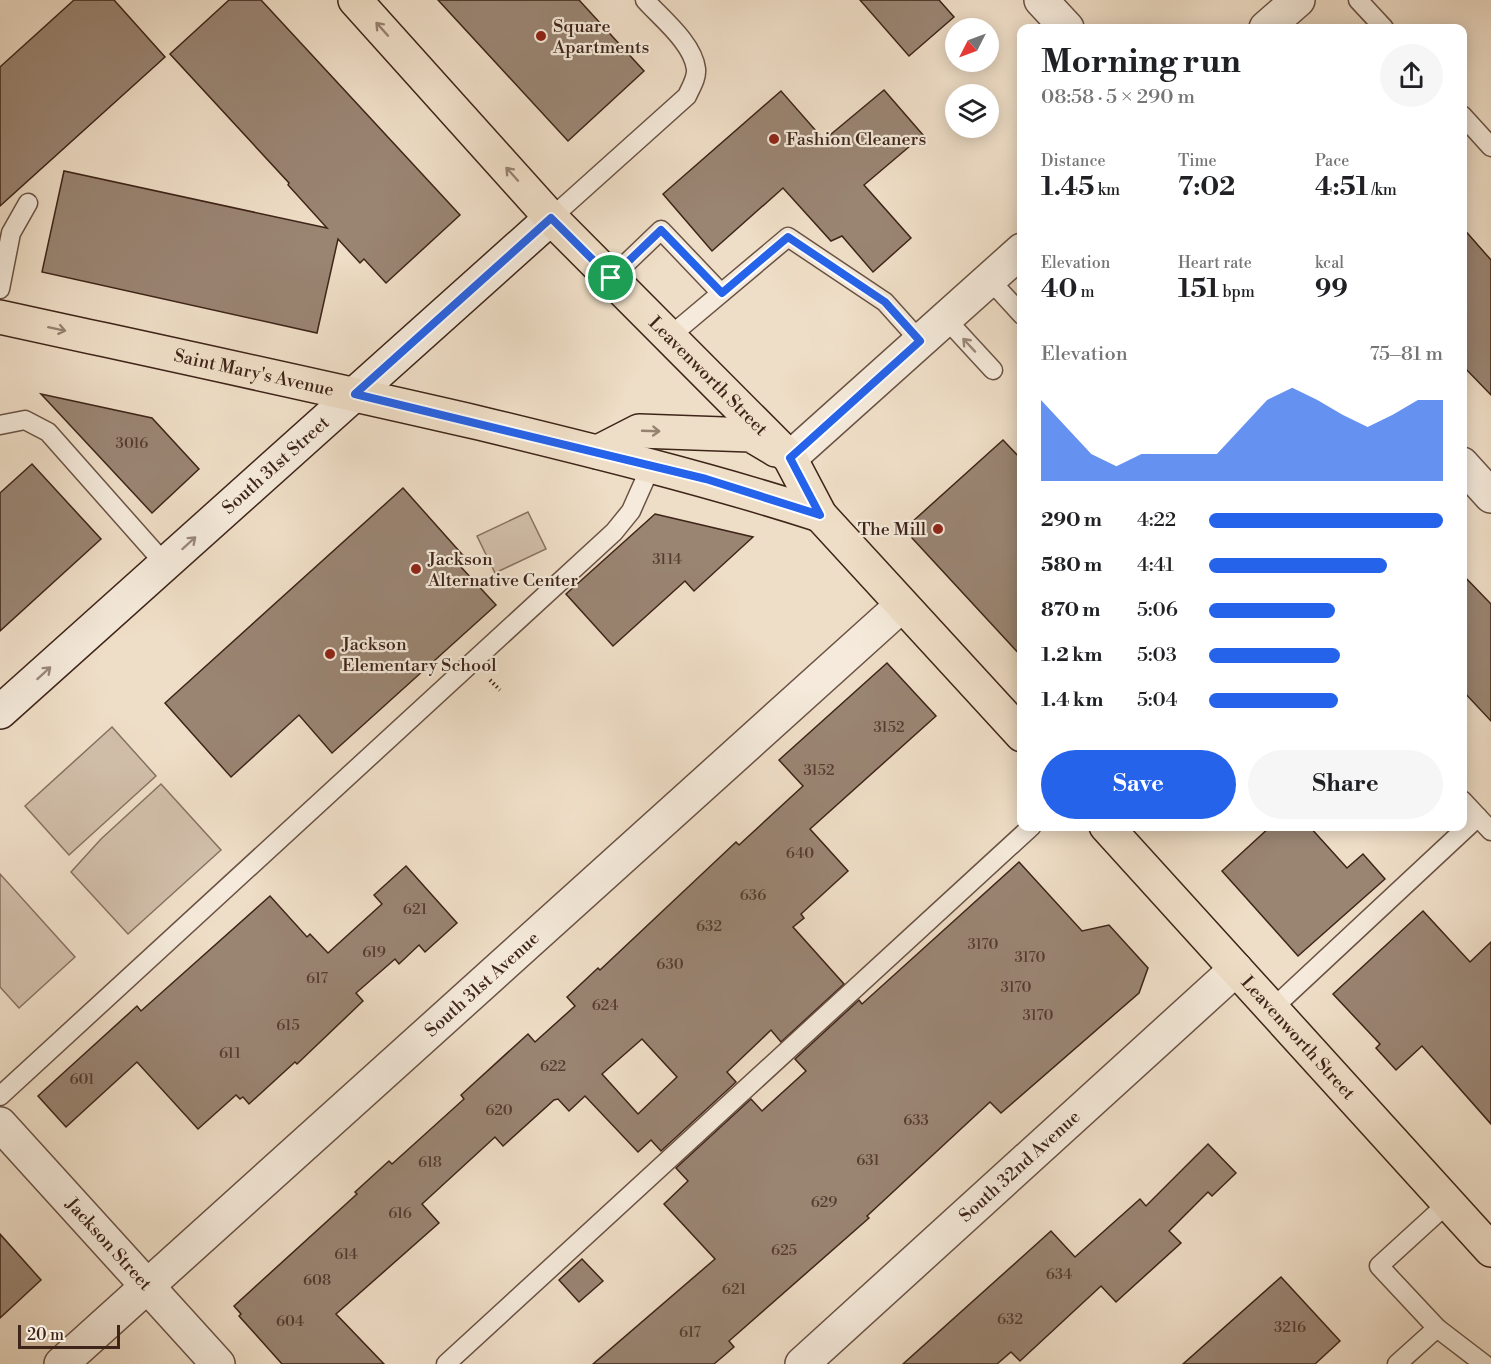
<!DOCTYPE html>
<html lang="en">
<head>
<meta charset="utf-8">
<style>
	:root { --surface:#fff; --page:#f6f6f6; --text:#202124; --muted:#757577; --accent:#2563eb }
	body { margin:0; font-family:"Libre Bodoni",serif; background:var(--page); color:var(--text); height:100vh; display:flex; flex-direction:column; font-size:22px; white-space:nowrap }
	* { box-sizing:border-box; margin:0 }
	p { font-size:20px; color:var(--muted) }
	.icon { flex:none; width:33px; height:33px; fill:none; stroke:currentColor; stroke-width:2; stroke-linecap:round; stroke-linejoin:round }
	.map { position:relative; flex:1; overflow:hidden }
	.side { position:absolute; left:1017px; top:24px; width:450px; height:807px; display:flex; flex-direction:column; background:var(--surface); border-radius:12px; box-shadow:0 3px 15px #0003 }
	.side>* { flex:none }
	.needle { width:39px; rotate:228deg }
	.fabs { position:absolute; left:945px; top:18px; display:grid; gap:12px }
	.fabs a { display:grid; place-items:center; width:54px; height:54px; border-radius:50%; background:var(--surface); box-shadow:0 3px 15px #0003; font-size:30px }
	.scale { position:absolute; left:18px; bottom:15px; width:102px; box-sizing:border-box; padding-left:6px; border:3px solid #3e2419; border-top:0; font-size:16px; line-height:21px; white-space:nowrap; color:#3e2419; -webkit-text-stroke:4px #f5eadb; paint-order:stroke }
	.pin { position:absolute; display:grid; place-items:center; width:51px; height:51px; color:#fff; margin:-26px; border:3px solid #fff; border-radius:50%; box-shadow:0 2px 6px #0007 }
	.round { display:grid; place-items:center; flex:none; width:63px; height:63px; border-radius:32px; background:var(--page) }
	.headline { display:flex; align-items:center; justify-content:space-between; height:102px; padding:0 24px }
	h1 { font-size:33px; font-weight:700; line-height:45px }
	.stats { display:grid; grid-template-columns:repeat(3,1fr); gap:9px; height:102px; padding:6px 24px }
	.stats div { display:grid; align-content:center }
	.stats b { font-size:26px; font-weight:700 }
	.stats small { font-size:16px; font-weight:400 }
	.stats p { font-size:16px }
	.chart { height:168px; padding:12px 24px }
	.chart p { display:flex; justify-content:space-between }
	.chart svg { width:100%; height:108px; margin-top:6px; fill:var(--accent); opacity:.7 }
	.primary-button { display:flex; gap:12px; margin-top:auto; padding:12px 24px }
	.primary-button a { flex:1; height:69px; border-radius:36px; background:var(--accent); color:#fff; font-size:24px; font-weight:700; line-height:69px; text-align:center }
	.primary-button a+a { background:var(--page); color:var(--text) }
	ul { padding:0 24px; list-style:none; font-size:20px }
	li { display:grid; grid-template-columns:96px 72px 1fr; align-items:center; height:45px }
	li i { height:15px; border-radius:8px; background:var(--accent) }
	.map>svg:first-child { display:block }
	.green { fill:#d1bea9; stroke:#887161; stroke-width:1.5 }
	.building { fill:#9a8573; stroke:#3e2419; stroke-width:1.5; fill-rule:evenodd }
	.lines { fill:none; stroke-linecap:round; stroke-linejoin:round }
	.lane-casing { stroke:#6a5244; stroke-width:21 }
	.street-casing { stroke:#6a5244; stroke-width:36 }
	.secondary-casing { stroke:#3e2419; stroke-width:36 }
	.primary-casing { stroke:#3e2419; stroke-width:36 }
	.path { stroke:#3e2419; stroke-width:4; stroke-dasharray:1.5 3; stroke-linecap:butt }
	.lane { stroke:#f5eadb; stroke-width:18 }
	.street { stroke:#f5eadb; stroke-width:33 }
	.secondary { stroke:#f5eadb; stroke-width:33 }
	.primary { stroke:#efdec7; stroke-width:33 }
	.oneway { stroke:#968170 }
	.oneway2 { stroke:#9a877a }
	.route-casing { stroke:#fff; stroke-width:12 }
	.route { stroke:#2563eb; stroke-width:8 }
	.poi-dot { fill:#8f2418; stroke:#f5eadb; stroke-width:2 }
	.labels { text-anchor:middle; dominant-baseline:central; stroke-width:4.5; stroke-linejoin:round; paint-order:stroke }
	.number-label { font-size:15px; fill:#553c30 }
	.poi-label { font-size:18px; fill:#3e2419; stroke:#f5eadb; text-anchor:start }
	.street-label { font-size:18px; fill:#3e2419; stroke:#f5eadb }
</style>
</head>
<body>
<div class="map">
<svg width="1491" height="1364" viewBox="0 0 1491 1364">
	<rect width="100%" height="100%" fill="#efdec7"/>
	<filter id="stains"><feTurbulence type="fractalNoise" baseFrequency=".00333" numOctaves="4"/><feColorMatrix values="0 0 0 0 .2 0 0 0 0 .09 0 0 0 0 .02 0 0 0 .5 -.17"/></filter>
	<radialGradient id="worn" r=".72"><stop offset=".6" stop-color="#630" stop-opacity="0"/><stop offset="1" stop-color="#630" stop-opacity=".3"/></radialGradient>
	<!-- green -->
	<g class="green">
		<path d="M528 512 546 549 495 573 477 536Z"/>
		<path d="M112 727 156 776 69 855 25 806Z"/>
		<path d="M161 784 221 850 128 934 71 872 101 839Z"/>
		<path d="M0 874 75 957 19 1008 0 987Z"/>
	</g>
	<!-- building -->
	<g class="building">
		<path d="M74 0H114L165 57 0 206V67Z"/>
		<path d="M229 0H261L460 215 386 283 364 259 360 263 338 239 317 333 42 272 64 171 327 228 288 185 289 183 170 54Z"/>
		<path d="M438 0H579L644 71 568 141Z"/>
		<path d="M860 0H939L954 17 909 56Z"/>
		<path d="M884 90 923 135 864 185 911 238 873 272 842 236 831 241 783 188 712 251 663 194 781 91 824 140Z"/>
		<path d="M1462 227 1491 260V395L1462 365Z"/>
		<path d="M41 394 152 418 199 469 152 513Z"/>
		<path d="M1003 440 1022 460V657L912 538V522Z"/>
		<path d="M32 464 101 539 0 631V493Z"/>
		<path d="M403 488 468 561 461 567 496 605 332 753 299 715 231 777 165 703Z"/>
		<path d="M655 514 753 537 694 591 685 581 613 646 566 594Z"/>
		<path d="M1462 574 1491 604V721L1462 690Z"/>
		<path d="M887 663 936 716 810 829 848 871 801 914 804 918 793 927 844 984 781 1042 771 1030 727 1072 736 1082 661 1151 651 1140 638 1152 585 1096 569 1111 558 1099 554 1100 503 1146 495 1137 422 1204 439 1223 336 1314 384 1364H282L239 1316 241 1314 234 1306 357 1194 355 1192 389 1161 392 1164 464 1099 461 1095 528 1034 535 1042 575 1006 567 997 598 968 600 970 736 842 739 845 803 786 779 760ZM642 1039 677 1077 638 1114 602 1074Z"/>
		<path d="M1271 826H1309L1347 868 1363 854 1385 879 1298 956 1222 871Z"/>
		<path d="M1019 862 1082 931 1109 925 1148 968 1139 993 1001 1113 990 1102 867 1216 869 1218 729 1341 734 1347 714 1364H593L715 1259 664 1204 688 1181 676 1168 751 1099 762 1111 806 1071 795 1059 859 1000 862 1004Z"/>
		<path d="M406 866 457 923 425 952 419 945 399 964 395 959 356 993 363 1001 297 1064 295 1062 249 1104 243 1097 240 1099 236 1095 198 1129 137 1062 66 1127 38 1096 137 1006 141 1011 270 896 307 937 310 934 328 953 382 904 374 895Z"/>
		<path d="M1423 911 1470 962 1491 942V1124L1422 1046 1396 1070 1376 1048 1380 1044 1333 994Z"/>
		<path d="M1208 1144 1236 1173 1212 1196 1208 1192 1169 1231 1181 1243 1116 1302 1101 1286 1020 1361 1011 1352 997 1364H903L1051 1231 1075 1257 1140 1199 1146 1206Z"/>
		<path d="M0 1234 41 1280 0 1318Z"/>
		<path d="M582 1259 603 1281 579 1302 559 1280Z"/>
		<path d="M1281 1277 1340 1341 1315 1364H1183Z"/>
	</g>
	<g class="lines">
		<defs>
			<g id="lane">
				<path d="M1358 0 1384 28"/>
				<path d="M1462 115 1491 147"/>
				<path d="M551 218 687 96C691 87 697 78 696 69 693 43 661 18 645 0"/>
				<path d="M611 278 661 230 721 293"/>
				<path d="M989 279 1022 315"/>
				<path d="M0 289 11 233 28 203"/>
				<path d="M946 319 993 370"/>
				<path d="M669 337 788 237 885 302 920 341"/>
				<path d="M0 425 25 420 48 432 165 564"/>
				<path d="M1462 800 1491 831"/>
				<path d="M1272 1009 1478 817"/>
				<path d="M0 1096 614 532 631 511 651 466"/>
				<path d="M1448 1203 1379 1266 1437 1328 1484 1364"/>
				<path d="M446 1364 1032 826"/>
				<path d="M1397 1364 1437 1328"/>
			</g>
			<g id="street">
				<path d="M1041 0 1067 28"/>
				<path d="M1266 28 1298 0"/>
				<path d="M790 458 1022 250"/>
				<path d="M1462 464 1491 496"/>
				<path id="s1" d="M0 1124 218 1364"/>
				<path id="s2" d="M61 1364 902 605"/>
				<path id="s3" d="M802 1364 1236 969"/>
			</g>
			<g id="secondary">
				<path id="s4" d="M0 712 551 218"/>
			</g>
			<g id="primary">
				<path id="s5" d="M355 0 551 218 790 458 820 515 1022 735"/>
				<path id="s6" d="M0 317C160 352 319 386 479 423 594 451 708 479 820 515"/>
				<path d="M598 452 639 431 751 435 776 450"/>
				<path id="s7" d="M1106 826 1491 1250"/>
			</g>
		</defs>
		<!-- lane casing -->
		<use href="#lane" class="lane-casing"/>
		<!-- street casing -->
		<use href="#street" class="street-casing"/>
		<!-- secondary casing -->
		<use href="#secondary" class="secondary-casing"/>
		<!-- primary casing -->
		<use href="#primary" class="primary-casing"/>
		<!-- path -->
		<path class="path" d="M490 680 500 690"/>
		<!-- lane -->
		<use href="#lane" class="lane"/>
		<!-- street -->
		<use href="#street" class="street"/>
		<!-- secondary -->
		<use href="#secondary" class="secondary"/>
		<!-- primary -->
		<use href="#primary" class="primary"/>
	</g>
	<!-- one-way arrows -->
	<defs><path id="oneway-shaft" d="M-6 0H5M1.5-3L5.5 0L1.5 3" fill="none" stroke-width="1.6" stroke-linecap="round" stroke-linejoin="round" transform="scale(1.5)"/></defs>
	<g class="oneway">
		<use href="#oneway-shaft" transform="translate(382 29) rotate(-132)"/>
		<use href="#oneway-shaft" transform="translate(512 174) rotate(-132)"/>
		<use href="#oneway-shaft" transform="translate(57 329) rotate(12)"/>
		<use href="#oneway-shaft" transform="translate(651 431) rotate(2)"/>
	</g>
	<g class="oneway2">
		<use href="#oneway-shaft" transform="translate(969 345) rotate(-133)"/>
		<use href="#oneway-shaft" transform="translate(189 543) rotate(-42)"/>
		<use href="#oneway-shaft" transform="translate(44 673) rotate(-42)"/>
	</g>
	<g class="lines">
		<defs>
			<path id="route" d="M551 218 611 278 661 230 722 293 788 237 885 302 920 341 790 458 820 515 706 479 355 394Z"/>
		</defs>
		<!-- route casing -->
		<use href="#route" class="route-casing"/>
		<!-- route -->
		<use href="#route" class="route"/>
	</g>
	<!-- markers -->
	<g class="poi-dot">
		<circle cx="541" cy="36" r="6"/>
		<circle cx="774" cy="139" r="6"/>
		<circle cx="938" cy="529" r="6"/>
		<circle cx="416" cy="569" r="6"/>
		<circle cx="330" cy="654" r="6"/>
	</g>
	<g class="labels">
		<!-- number labels -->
		<g class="number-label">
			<text x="132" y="443">3016</text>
			<text x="667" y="559">3114</text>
			<text x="889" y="727">3152</text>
			<text x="819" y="770">3152</text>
			<text x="800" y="853">640</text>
			<text x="753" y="895">636</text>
			<text x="415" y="909">621</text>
			<text x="709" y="926">632</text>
			<text x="983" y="944">3170</text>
			<text x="374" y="952">619</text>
			<text x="1030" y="957">3170</text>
			<text x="670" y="964">630</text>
			<text x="317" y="978">617</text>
			<text x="1016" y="987">3170</text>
			<text x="605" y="1005">624</text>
			<text x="1038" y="1015">3170</text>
			<text x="288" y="1025">615</text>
			<text x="230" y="1053">611</text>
			<text x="553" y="1066">622</text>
			<text x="82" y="1079">601</text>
			<text x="499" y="1110">620</text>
			<text x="916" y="1120">633</text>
			<text x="868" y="1160">631</text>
			<text x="430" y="1162">618</text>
			<text x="824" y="1202">629</text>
			<text x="400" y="1213">616</text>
			<text x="784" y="1250">625</text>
			<text x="346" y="1254">614</text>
			<text x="1059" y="1274">634</text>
			<text x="317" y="1280">608</text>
			<text x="734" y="1289">621</text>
			<text x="1010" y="1319">632</text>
			<text x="290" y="1321">604</text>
			<text x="1290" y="1327">3216</text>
			<text x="690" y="1332">617</text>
		</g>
		<!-- poi labels -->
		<g class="poi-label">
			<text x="553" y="26">Square<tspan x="553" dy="21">Apartments</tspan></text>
			<text x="786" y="139">Fashion Cleaners</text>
			<text x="926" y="529" text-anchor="end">The Mill</text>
			<text x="428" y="559">Jackson<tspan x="428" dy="21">Alternative Center</tspan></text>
			<text x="342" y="644">Jackson<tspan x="342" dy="21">Elementary School</tspan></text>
		</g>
		<!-- street labels -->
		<g class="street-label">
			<text stroke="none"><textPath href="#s6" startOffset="260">Saint Mary's Avenue</textPath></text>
			<text stroke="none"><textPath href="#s5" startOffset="516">Leavenworth Street</textPath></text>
			<text stroke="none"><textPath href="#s4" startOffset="370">South 31st Street</textPath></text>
			<text stroke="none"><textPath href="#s2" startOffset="567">South 31st Avenue</textPath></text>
			<text stroke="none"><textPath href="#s7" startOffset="286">Leavenworth Street</textPath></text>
			<text stroke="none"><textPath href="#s3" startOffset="294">South 32nd Avenue</textPath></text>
			<text stroke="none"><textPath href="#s1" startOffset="162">Jackson Street</textPath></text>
		</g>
	</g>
	<rect width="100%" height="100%" filter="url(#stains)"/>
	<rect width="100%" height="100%" fill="url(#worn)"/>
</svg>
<div class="fabs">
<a><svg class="needle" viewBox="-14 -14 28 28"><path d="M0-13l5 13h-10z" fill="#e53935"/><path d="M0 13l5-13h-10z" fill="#757577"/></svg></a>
<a><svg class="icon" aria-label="layers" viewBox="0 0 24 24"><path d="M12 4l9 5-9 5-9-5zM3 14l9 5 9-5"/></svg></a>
</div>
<div class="scale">20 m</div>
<div class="pin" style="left:611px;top:278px;background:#1e9e55"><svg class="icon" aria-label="arrive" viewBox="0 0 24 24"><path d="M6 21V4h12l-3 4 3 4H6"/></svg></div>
<section class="side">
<div class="headline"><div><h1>Morning run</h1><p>08:58 · 5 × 290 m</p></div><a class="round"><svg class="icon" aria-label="share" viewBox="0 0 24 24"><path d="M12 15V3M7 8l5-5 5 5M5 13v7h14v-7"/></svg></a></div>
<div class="stats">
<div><p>Distance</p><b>1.45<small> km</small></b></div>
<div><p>Time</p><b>7:02</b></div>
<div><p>Pace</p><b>4:51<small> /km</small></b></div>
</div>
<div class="stats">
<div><p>Elevation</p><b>40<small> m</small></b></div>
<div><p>Heart rate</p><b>151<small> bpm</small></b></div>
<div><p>kcal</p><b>99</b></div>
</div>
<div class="chart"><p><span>Elevation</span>75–81 m</p>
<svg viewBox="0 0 160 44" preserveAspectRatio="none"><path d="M0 44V11L10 22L20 33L30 38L40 33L50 33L60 33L70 33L80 22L90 11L100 6L110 11L120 17L130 22L140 17L150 11L160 11V44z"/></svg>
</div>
<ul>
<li><b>290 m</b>4:22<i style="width:100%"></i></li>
<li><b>580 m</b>4:41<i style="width:76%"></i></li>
<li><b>870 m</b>5:06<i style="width:54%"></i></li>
<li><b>1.2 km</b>5:03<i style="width:56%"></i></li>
<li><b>1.4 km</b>5:04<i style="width:55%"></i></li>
</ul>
<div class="primary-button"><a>Save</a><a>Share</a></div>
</section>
</div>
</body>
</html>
